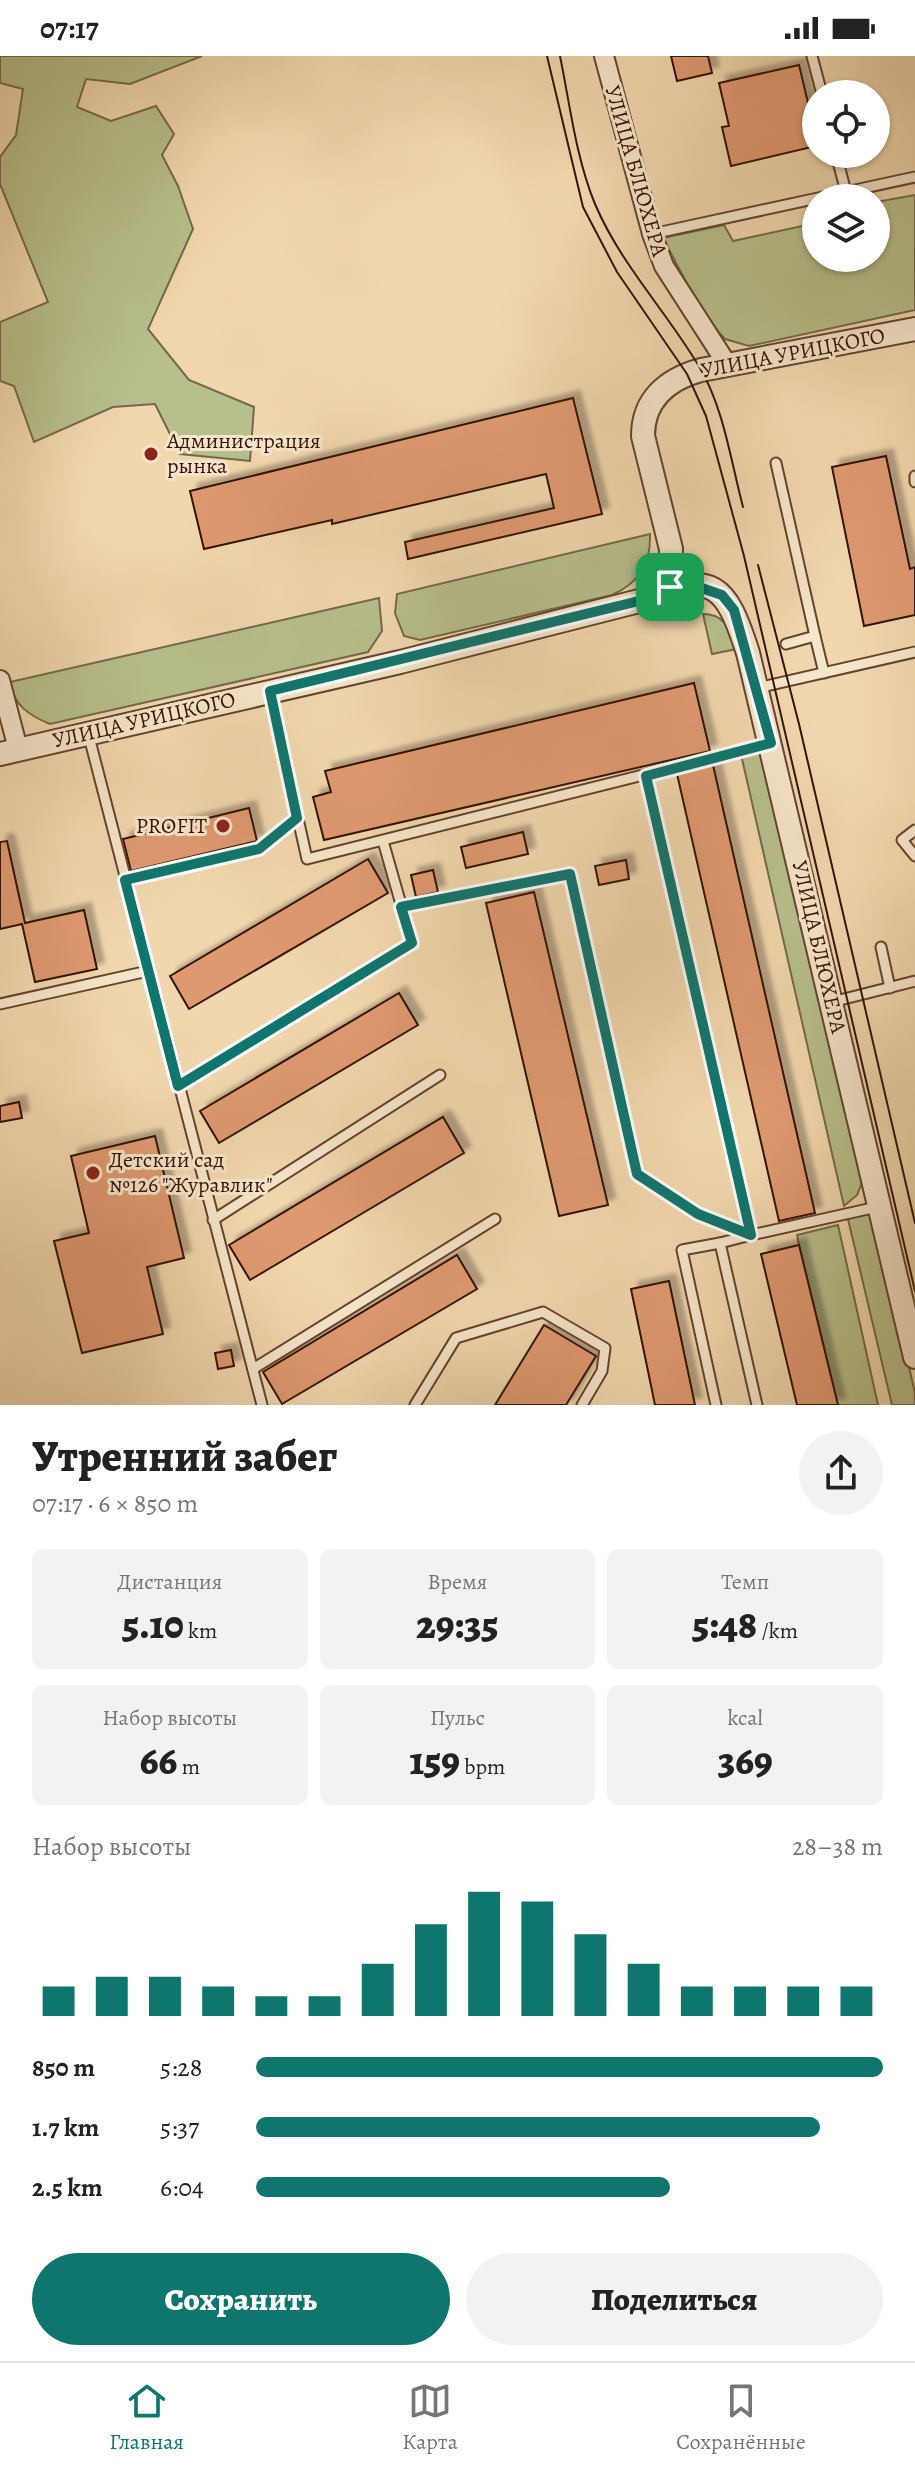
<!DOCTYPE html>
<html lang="ru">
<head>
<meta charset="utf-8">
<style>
	:root { --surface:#fff; --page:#f2f2f2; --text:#222; --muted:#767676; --line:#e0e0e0; --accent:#0f766e }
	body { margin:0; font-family:Alegreya,serif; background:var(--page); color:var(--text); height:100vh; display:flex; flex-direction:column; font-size:30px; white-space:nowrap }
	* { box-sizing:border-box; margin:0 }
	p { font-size:26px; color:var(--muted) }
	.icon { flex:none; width:44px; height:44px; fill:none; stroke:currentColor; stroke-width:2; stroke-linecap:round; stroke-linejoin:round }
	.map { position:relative; height:1349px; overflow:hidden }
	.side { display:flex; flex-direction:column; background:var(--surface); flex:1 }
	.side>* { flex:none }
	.controls { position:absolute; left:802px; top:24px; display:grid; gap:16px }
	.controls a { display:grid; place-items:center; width:88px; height:88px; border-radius:50%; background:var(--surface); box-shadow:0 2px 6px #0004; font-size:40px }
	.pin { position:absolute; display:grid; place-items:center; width:68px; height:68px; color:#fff; margin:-34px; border-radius:16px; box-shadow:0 4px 12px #0006 }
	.round { display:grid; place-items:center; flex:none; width:84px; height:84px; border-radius:42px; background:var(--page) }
	.summary { display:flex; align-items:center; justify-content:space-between; height:136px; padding:0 32px }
	h1 { font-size:44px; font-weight:800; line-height:60px }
	.stats { display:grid; grid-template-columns:repeat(3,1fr); gap:12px; height:136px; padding:8px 32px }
	.stats div { display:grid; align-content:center; border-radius:12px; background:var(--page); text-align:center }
	.stats b { font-size:40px; font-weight:800 }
	.stats small { font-size:22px; font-weight:400 }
	.stats p { font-size:22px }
	.chart { height:224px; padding:16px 32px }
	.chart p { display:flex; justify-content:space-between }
	.chart svg { width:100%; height:144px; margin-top:8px; stroke:var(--accent); stroke-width:6 }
	.cta { display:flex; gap:16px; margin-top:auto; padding:16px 32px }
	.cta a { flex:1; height:92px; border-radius:48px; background:var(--accent); color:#fff; font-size:32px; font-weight:800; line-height:92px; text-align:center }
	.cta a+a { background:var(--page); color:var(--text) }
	ul { padding:0 32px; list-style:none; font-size:26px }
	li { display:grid; grid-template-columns:128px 96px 1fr; align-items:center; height:60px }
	li i { height:20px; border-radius:10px; background:var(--accent) }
	.status { display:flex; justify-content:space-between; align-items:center; height:56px; padding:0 40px; background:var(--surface); direction:ltr }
	.status svg { height:22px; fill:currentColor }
	.dock { display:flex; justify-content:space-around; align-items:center; height:112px; border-top:2px solid var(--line); background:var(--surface); font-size:22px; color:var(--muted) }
	.dock a { display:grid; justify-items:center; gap:4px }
	.dock .on { color:var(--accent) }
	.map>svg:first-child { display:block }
	.green { fill:#b7bf8c; stroke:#756948; stroke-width:2 }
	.building { fill:#df996f; stroke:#331304; stroke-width:2; filter:url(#shadow) }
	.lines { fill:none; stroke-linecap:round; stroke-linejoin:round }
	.service-casing { stroke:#62442e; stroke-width:13 }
	.minor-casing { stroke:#62442e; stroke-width:22 }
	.tertiary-casing { stroke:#62442e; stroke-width:26 }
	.service { stroke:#f6e5ca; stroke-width:9 }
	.minor { stroke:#f6e5ca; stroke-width:18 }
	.tertiary { stroke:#f6e5ca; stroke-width:22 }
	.tram { stroke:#331304; stroke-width:2 }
	.route-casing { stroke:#fff; stroke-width:16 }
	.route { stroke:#0f766e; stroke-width:10 }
	.poi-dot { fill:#8f2418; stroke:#f6e5ca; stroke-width:3 }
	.labels { text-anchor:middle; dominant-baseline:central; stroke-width:6; stroke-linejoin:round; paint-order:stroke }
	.street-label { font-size:22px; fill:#331304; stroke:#f6e5ca }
	.poi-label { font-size:22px; fill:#331304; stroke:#f6e5ca; text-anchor:start }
</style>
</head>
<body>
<div class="status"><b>07:17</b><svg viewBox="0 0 49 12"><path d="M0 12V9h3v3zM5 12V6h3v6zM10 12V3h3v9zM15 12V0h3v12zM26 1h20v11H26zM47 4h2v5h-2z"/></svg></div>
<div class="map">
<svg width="915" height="1349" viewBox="0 0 915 1349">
	<defs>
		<filter id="shadow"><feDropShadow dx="7" dy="-7" stdDeviation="2" flood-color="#0004"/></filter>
	</defs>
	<rect width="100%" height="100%" fill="#f1d7ae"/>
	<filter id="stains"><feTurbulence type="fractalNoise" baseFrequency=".0025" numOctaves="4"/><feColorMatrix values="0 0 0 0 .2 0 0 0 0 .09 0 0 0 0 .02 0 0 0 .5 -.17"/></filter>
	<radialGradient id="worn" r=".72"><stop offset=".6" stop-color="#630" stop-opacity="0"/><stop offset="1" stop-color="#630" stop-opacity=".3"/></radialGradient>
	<!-- green -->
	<g class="green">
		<path d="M0 0H202L130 28 86 23 77 51 111 65 156 50 174 78 162 99 178 130 193 173 148 273 189 324 254 351 250 405 180 398 155 348 113 351 34 386 14 330 0 325V266L48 246 0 128V101L16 79 23 33 0 27Z"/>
		<path d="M915 139V254L749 290 725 283 704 260 663 182 724 169 733 185 816 167V202H876V146Z"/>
		<path d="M650 478C651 508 639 527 612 539L420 584 404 580 395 557 397 538Z"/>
		<path d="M379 542 382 575 368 596 50 668C30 660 13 649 10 626Z"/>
		<path d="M703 558C726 558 729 574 737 593L712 598Z"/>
		<path d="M759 690 862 1127 857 1139 844 1150 740 694Z"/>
		<path d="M872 1153 915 1337V1349H892L847 1159Z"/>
		<path d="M838 1169 878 1349H838L799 1189 797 1179Z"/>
	</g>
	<!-- building -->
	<g class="building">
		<path d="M671 0H708L712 17 677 25Z"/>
		<path d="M799 9 809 51 816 50V90L731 110 722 71 729 70 719 27Z"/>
		<path d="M573 342 602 458 408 503 405 486 554 452 546 418 332 468V464L204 493 190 435Z"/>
		<path d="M886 400 910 513 915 511V559L864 570 832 411Z"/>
		<path d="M694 627 710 695 324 784 313 741 331 736 325 715Z"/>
		<path d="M713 709 815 1157 779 1165 677 718Z"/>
		<path d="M249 752 257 785 131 815 123 783Z"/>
		<path d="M523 776 528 798 466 812 461 791Z"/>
		<path d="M7 785 25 867 84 854 97 913 35 926 22 868 0 873V786Z"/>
		<path d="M368 803 388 837 189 953 170 920Z"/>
		<path d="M626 804 629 823 599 829 595 810Z"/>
		<path d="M433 814 438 836 416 841 411 819Z"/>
		<path d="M534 836 608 1149 559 1160 486 847Z"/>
		<path d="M399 937 418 969 219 1087 200 1055Z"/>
		<path d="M19 1046 22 1062 0 1066V1050Z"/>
		<path d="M443 1061 464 1097 250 1224 229 1189Z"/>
		<path d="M155 1080 184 1202 147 1211 163 1278 82 1297 54 1185 89 1177 71 1100Z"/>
		<path d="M799 1189 838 1349H797L761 1198Z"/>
		<path d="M457 1199 477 1233 282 1348 263 1316Z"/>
		<path d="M669 1225 695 1349H655L631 1233Z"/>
		<path d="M544 1269 596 1300 566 1349H495Z"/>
		<path d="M231 1294 234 1310 218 1313 215 1297Z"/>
	</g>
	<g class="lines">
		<defs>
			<g id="service">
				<path d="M812 0 822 38"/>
				<path d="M836 98 846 136"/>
				<path d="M652 178 915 121"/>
				<path d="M776 407 815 580 786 588"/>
				<path d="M915 420V426"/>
				<path d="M815 580 824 617"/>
				<path d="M757 632 915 596"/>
				<path d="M270 637 307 803 767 688"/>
				<path d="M88 677 262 1349"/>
				<path d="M646 720 751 1179 877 1151"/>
				<path d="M915 774 902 784 915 800"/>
				<path d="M125 824 259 793 297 762"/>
				<path d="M401 851 570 818 637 1118 698 1158 751 1179"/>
				<path d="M881 891 890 932"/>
				<path d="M832 946 915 925"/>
				<path d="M0 948 148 915"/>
				<path d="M178 1030 412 887 383 785"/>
				<path d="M213 1164 440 1019"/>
				<path d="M751 1179 720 1187 757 1349"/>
				<path d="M253 1313 495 1163"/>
				<path d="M415 1349 456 1282 543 1256 605 1292 602 1315 582 1349"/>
				<path d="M716 1349 682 1194 720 1187"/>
			</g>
			<g id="minor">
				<path d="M604 0 652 178 664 210 727 308"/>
				<path d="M0 624 18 693"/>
			</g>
			<g id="tertiary">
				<path d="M670 531 671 493 643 380C643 343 668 323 701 314L915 273"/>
				<path d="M0 698 400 606 643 544C713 514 726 528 748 597L915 1301"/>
			</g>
		</defs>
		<!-- service casing -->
		<use href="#service" class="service-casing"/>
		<!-- minor casing -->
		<use href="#minor" class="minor-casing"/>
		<!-- tertiary casing -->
		<use href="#tertiary" class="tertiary-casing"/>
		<!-- service -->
		<use href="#service" class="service"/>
		<!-- minor -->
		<use href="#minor" class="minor"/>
		<!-- tertiary -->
		<use href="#tertiary" class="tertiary"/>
		<!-- tram -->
		<g class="tram">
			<path d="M547 0 583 151 617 216 687 318 706 360 744 500 915 1235"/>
			<path d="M560 0C570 49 576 102 595 148 621 209 667 256 700 312 724 353 731 406 743 451"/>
			<path d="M758 509 799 668 915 1167"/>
		</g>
	</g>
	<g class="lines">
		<defs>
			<path id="route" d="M687 527 722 539 734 554 771 687 646 720 751 1179 698 1158 637 1118 570 818 401 851 412 887 178 1030 125 824 259 793 297 762 270 635 643 544 670 531Z"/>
		</defs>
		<!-- route casing -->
		<use href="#route" class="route-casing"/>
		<!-- route -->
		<use href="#route" class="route"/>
	</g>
	<!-- markers -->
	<g class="poi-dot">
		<circle cx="151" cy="398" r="8"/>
		<circle cx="223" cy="770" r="8"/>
		<circle cx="93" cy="1117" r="8"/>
	</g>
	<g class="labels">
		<!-- street labels -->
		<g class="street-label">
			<text transform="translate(636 115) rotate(74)">УЛИЦА БЛЮХЕРА</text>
			<text transform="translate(793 297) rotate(-11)">УЛИЦА УРИЦКОГО</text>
			<text transform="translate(144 664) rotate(-13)">УЛИЦА УРИЦКОГО</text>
			<text transform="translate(819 891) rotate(77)">УЛИЦА БЛЮХЕРА</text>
		</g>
		<!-- poi labels -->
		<g class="poi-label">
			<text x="167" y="385">Администрация<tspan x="167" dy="25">рынка</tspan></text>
			<text x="207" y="770" text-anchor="end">PROFIT</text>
			<text x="109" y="1104">Детский сад<tspan x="109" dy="25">№126 "Журавлик"</tspan></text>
		</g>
	</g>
	<rect width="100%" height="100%" filter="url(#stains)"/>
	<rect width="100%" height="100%" fill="url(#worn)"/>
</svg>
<div class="controls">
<a><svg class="icon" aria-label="locate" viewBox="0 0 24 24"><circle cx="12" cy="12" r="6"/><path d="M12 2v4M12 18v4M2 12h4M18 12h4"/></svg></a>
<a><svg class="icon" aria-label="layers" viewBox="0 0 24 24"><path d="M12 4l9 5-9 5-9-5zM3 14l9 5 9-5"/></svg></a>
</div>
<div class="pin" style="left:670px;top:531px;background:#1e9e55"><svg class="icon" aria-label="arrive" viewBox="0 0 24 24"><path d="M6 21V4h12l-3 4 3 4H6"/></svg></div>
</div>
<section class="side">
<div class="summary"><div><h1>Утренний забег</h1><p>07:17 · 6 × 850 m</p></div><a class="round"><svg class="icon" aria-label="share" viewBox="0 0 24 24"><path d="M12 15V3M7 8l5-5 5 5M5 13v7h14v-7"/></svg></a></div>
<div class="stats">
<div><p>Дистанция</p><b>5.10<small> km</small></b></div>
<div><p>Время</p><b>29:35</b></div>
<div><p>Темп</p><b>5:48<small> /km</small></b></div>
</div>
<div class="stats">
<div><p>Набор высоты</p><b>66<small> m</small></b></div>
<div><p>Пульс</p><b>159<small> bpm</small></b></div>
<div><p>kcal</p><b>369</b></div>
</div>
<div class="chart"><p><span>Набор высоты</span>28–38 m</p>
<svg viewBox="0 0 160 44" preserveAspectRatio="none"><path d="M5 44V35M15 44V32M25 44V32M35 44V35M45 44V38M55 44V38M65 44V28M75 44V16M85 44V6M95 44V9M105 44V19M115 44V28M125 44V35M135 44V35M145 44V35M155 44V35"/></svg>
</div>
<ul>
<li><b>850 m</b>5:28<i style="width:100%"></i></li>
<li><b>1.7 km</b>5:37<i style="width:90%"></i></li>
<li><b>2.5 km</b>6:04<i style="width:66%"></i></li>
</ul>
<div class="cta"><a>Сохранить</a><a>Поделиться</a></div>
</section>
<nav class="dock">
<a class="on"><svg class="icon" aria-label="home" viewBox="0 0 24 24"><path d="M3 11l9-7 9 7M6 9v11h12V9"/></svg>Главная</a>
<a><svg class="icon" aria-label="map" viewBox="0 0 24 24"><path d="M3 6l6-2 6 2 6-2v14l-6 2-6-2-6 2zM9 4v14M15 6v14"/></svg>Карта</a>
<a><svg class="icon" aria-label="saved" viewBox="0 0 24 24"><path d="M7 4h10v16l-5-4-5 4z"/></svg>Сохранённые</a>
</nav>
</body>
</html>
